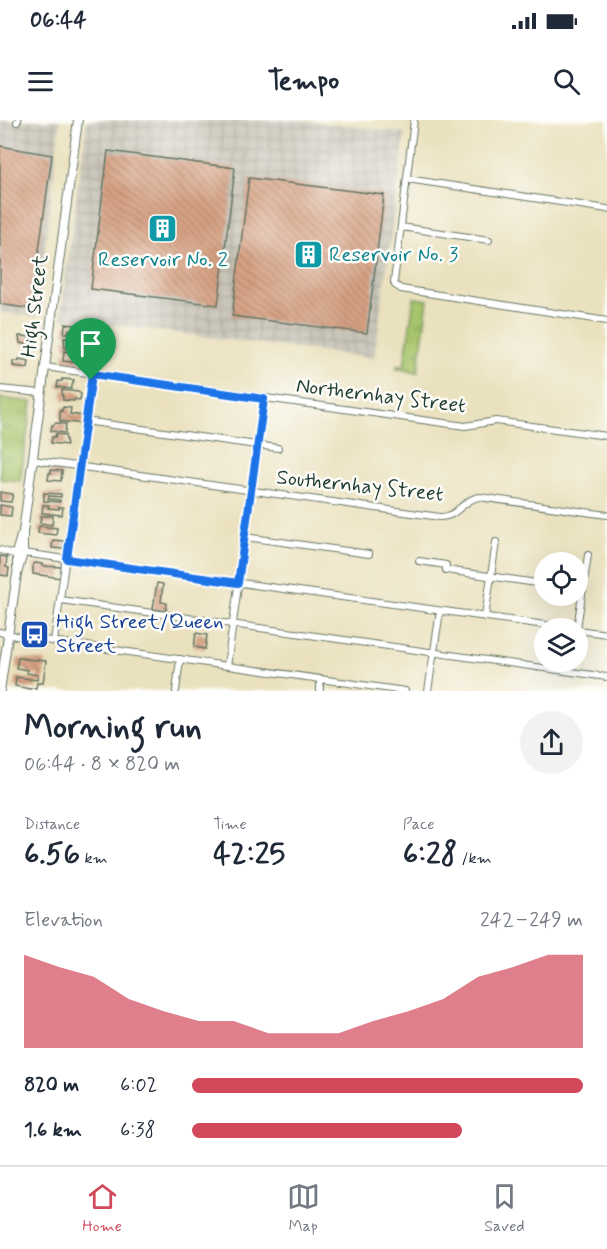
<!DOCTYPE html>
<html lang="en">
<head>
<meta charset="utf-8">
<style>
	:root { --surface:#fff; --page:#f2f2f3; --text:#1f2937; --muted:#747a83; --line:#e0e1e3; --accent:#d1495b }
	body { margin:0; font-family:Mynerve,sans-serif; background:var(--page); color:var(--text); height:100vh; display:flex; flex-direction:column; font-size:22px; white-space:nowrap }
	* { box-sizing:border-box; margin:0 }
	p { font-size:20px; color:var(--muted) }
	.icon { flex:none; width:33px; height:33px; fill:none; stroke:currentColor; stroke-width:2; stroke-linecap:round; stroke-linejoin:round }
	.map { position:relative; height:571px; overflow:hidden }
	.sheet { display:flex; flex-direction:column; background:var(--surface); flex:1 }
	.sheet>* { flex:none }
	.tools { position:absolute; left:534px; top:432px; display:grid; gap:12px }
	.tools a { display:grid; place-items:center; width:54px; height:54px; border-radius:50%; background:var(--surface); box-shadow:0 6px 24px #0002; font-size:30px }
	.pin { position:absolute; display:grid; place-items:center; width:51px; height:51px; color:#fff; margin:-62px -26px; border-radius:50% 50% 50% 0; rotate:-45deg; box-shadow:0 0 6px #0007 }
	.pin .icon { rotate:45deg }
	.round { display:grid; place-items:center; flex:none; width:63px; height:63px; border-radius:32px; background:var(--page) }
	.overview { display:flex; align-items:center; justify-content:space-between; height:102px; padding:0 24px }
	h1 { font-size:33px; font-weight:800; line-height:45px }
	.figures { display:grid; grid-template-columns:repeat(3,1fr); gap:9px; height:102px; padding:6px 24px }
	.figures div { display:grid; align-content:center }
	.figures b { font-size:30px; font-weight:800 }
	.figures small { font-size:16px; font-weight:400 }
	.figures p { font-size:16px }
	.chart { height:168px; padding:12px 24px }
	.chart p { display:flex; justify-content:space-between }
	.chart svg { width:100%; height:108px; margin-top:6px; fill:var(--accent); opacity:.7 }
	ul { padding:0 24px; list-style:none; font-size:20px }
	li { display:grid; grid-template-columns:96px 72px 1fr; align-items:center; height:45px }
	li i { height:15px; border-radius:8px; background:var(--accent) }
	.status { display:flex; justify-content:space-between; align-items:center; height:42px; padding:0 30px; background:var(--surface); direction:ltr }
	.status svg { height:16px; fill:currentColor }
	header { display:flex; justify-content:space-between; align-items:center; height:78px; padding:0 24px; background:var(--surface); font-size:27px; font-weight:800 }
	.tab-bar { display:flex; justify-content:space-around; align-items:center; height:84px; border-top:2px solid var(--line); background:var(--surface); font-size:16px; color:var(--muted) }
	.tab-bar a { display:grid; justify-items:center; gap:3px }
	.tab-bar .current { color:var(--accent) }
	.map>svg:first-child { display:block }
	.industrial { fill:url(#industrial-grid) }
	.grass { fill:url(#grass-tufts); stroke:#638150; stroke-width:1.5 }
	.building { fill:url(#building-back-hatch) }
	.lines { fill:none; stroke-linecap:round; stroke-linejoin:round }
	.minor-casing { stroke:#667664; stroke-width:8 }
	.major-casing { stroke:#667664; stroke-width:10 }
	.minor { stroke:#fff; stroke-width:6 }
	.major { stroke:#fff; stroke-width:8 }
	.route-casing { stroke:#fff; stroke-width:12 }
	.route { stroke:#1a73e8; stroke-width:8 }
	.labels { text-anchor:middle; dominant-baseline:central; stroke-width:5; stroke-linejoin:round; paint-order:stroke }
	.culture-label { font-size:21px; fill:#0d838f; stroke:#fdfcf7; text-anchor:start }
	.street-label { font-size:21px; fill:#1f3d34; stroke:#fdfcf7 }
	.transit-label { font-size:21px; fill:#164399; stroke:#fdfcf7; text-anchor:start }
</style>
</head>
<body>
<div class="status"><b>06:44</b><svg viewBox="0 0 49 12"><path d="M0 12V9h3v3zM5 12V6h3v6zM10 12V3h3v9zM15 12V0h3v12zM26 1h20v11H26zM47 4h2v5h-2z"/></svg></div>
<header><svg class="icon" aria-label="menu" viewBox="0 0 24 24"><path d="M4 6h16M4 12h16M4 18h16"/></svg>Tempo<svg class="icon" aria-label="search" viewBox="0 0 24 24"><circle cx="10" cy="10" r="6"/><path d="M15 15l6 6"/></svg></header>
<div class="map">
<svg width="607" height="571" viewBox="0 0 607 571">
	<defs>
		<pattern id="industrial-grid" width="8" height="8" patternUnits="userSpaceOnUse" patternTransform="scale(1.5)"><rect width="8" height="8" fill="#c8c4b8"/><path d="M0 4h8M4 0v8" fill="none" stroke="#aba99f"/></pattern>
		<pattern id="grass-tufts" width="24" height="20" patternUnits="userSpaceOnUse" patternTransform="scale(1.5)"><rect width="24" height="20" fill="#a7c56c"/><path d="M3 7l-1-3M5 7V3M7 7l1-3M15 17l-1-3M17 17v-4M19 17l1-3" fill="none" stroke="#87a15a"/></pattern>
		<pattern id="building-back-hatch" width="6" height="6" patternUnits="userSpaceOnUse" patternTransform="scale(1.5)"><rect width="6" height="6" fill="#d7a183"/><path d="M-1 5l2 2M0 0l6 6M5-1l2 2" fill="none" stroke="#ae846c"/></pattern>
	</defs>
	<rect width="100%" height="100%" fill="#fdfcf7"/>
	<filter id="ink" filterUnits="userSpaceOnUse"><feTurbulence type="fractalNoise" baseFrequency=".0167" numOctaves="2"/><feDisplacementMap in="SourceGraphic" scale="12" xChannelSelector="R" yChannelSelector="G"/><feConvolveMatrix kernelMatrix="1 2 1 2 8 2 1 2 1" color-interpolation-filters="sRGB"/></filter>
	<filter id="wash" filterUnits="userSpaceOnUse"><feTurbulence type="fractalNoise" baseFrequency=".008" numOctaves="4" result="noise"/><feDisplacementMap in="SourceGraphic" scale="24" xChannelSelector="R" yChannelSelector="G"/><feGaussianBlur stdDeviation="1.35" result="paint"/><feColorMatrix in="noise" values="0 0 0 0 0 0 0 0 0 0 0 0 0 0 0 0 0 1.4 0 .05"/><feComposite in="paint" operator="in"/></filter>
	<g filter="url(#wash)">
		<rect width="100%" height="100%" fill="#eae1be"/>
		<!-- industrial -->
		<g class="industrial">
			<path d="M0 0H60L37 197 0 192Z"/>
			<path d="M87 0H299L405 13 374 238 60 198Z"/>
		</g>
		<!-- grass -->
		<g class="grass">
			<path d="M414 178 428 180 418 252 397 248V246H404Z"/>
			<path d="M0 278 32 282 20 361 0 359Z"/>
		</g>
		<g id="blocks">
			<!-- building -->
			<g class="building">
				<path d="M0 26 52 35 31 189 0 184Z"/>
				<path d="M108 31 235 48 218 185 91 169Z"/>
				<path d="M249 58 384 75 367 213 232 196Z"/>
				<path d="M65 204 97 207 96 216H90L91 212H85V215L75 214V211L69 210V213H64Z"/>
				<path d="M19 216 33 217 32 225 20 223Z"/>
				<path d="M64 218 76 219 75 229 65 228Z"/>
				<path d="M64 231 80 233 78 243 63 241Z"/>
				<path d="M19 239 29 241 28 248 13 246V241H19Z"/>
				<path d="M62 259 74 260 71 269 57 267 58 261H62Z"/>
				<path d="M62 270 78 272 81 274 80 280 75 279 74 281 63 280Z"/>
				<path d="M63 287 71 288 70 294 84 296 83 304 60 301V290L62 291Z"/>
				<path d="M55 303 66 304 65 313 51 311 52 305H54Z"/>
				<path d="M56 314 65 315 67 325 51 323 52 317H55Z"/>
				<path d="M51 350 62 351 61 361 48 360 49 353H51Z"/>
				<path d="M0 372 13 374 11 382 0 381Z"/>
				<path d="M44 373 61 374V377L49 376 48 379 60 380V382L44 381Z"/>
				<path d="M0 385 12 387 11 396 0 395Z"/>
				<path d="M43 385H49L48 388 59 389V387H63L62 395 42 393Z"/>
				<path d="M41 396H53L52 405 40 403Z"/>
				<path d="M39 406 57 408 56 415 38 413Z"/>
				<path d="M53 420 64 421 63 429 52 428Z"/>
				<path d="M0 436 7 437 6 447 9 448 8 456 0 455Z"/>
				<path d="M35 443 42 444V446L62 447 61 458 33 454V445Z"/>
				<path d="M157 463 163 464 161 482 167 483 166 491 153 489Z"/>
				<path d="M196 513 207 515 205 529 194 527Z"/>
				<path d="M18 538 46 541 43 563H37L36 568H30V569L15 566 16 557 37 560 38 555 27 553V550L16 548Z"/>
			</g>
		</g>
	</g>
	<g filter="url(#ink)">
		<use href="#blocks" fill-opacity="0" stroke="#667664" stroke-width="1.5"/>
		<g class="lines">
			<defs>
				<g id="minor">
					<path d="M414 0 394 162 395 165 401 169 607 201"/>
					<path d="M17 2 18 0"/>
					<path d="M407 59 607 89"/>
					<path d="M401 107 489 120"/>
					<path d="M45 247 465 306 496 301 607 316"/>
					<path d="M0 269 41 273"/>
					<path d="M85 301 278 328"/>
					<path d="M33 340 440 397C457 398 463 379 479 377L607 395"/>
					<path d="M245 417 369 434"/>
					<path d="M0 430 17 435"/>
					<path d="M23 433 567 508"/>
					<path d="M419 441 446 445V450L544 464"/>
					<path d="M61 480 607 557"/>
					<path d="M485 497 496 422"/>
					<path d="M577 508 588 435"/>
					<path d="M578 510 607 514"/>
					<path d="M0 512 16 516 405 571"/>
					<path d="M54 521 92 254"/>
					<path d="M227 546 264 279"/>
					<path d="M176 571 180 539"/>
					<path d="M320 571V559"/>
					<path d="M428 571 440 491"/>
				</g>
				<g id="major">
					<path d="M17 448V430L21 416"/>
					<path d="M0 571 17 454 23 433V412L78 0"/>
				</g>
			</defs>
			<!-- minor casing -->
			<use href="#minor" class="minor-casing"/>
			<!-- major casing -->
			<use href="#major" class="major-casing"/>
			<!-- minor -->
			<use href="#minor" class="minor"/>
			<!-- major -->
			<use href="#major" class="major"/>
		</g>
	</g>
	<g class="lines" filter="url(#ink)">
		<defs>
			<path id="route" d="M92 254 264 279 238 463 67 439Z"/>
		</defs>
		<!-- route casing -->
		<use href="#route" class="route-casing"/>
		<!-- route -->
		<use href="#route" class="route"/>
	</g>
	<!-- icons -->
	<defs>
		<symbol id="building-square" viewBox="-11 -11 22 22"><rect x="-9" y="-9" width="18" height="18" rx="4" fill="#0f9aa8" stroke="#fdfcf7"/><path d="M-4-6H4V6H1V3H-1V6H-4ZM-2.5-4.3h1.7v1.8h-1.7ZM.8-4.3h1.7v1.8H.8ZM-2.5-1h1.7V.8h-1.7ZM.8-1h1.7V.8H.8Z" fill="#fff"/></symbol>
		<symbol id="bus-square" viewBox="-11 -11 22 22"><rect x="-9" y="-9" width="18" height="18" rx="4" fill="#1a4fb4" stroke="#fdfcf7"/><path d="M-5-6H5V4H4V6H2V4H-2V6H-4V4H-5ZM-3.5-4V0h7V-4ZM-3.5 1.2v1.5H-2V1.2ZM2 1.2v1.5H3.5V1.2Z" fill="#fff"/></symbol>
	</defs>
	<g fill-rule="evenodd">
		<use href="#building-square" x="146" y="92" width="33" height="33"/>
		<use href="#building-square" x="292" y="118" width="33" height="33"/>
		<use href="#bus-square" x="18" y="498" width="33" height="33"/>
	</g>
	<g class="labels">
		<!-- culture labels -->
		<g class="culture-label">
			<text x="329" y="135">Reservoir No. 3</text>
			<text x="163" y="140" text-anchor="middle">Reservoir No. 2</text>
		</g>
		<!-- street labels -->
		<g class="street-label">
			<text transform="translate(35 186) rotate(-83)">High Street</text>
			<text transform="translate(381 276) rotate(7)">Northernhay Street</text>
			<text transform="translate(360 366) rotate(6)">Southernhay Street</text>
		</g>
		<!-- transit labels -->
		<g class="transit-label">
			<text x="56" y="502">High Street/Queen<tspan x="56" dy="24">Street</tspan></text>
		</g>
	</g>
</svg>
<div class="tools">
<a><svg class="icon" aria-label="locate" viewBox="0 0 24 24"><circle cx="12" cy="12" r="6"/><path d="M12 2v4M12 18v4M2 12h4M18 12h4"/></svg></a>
<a><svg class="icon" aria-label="layers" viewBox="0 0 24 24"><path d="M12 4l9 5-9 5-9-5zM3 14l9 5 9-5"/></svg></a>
</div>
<div class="pin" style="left:91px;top:260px;background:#1e9e55"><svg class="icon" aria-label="arrive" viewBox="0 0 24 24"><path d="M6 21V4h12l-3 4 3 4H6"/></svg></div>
</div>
<section class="sheet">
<div class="overview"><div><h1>Morning run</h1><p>06:44 · 8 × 820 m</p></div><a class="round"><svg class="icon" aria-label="share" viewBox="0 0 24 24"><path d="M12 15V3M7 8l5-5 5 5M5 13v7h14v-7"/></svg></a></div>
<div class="figures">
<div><p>Distance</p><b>6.56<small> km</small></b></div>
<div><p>Time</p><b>42:25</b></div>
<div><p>Pace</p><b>6:28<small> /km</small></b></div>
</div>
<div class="chart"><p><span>Elevation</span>242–249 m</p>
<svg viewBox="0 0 160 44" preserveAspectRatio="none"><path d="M0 44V6L10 11L20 15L30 24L40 29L50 33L60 33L70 38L80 38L90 38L100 33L110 29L120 24L130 15L140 11L150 6L160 6V44z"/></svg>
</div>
<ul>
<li><b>820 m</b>6:02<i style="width:100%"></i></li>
<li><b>1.6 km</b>6:38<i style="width:69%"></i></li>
</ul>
</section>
<nav class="tab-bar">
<a class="current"><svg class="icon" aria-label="home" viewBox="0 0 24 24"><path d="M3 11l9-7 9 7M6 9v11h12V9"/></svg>Home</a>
<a><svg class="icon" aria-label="map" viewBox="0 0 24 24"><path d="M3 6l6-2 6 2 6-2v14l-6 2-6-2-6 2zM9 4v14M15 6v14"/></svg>Map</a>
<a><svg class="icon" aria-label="saved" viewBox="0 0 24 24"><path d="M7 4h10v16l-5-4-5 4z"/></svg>Saved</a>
</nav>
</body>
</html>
